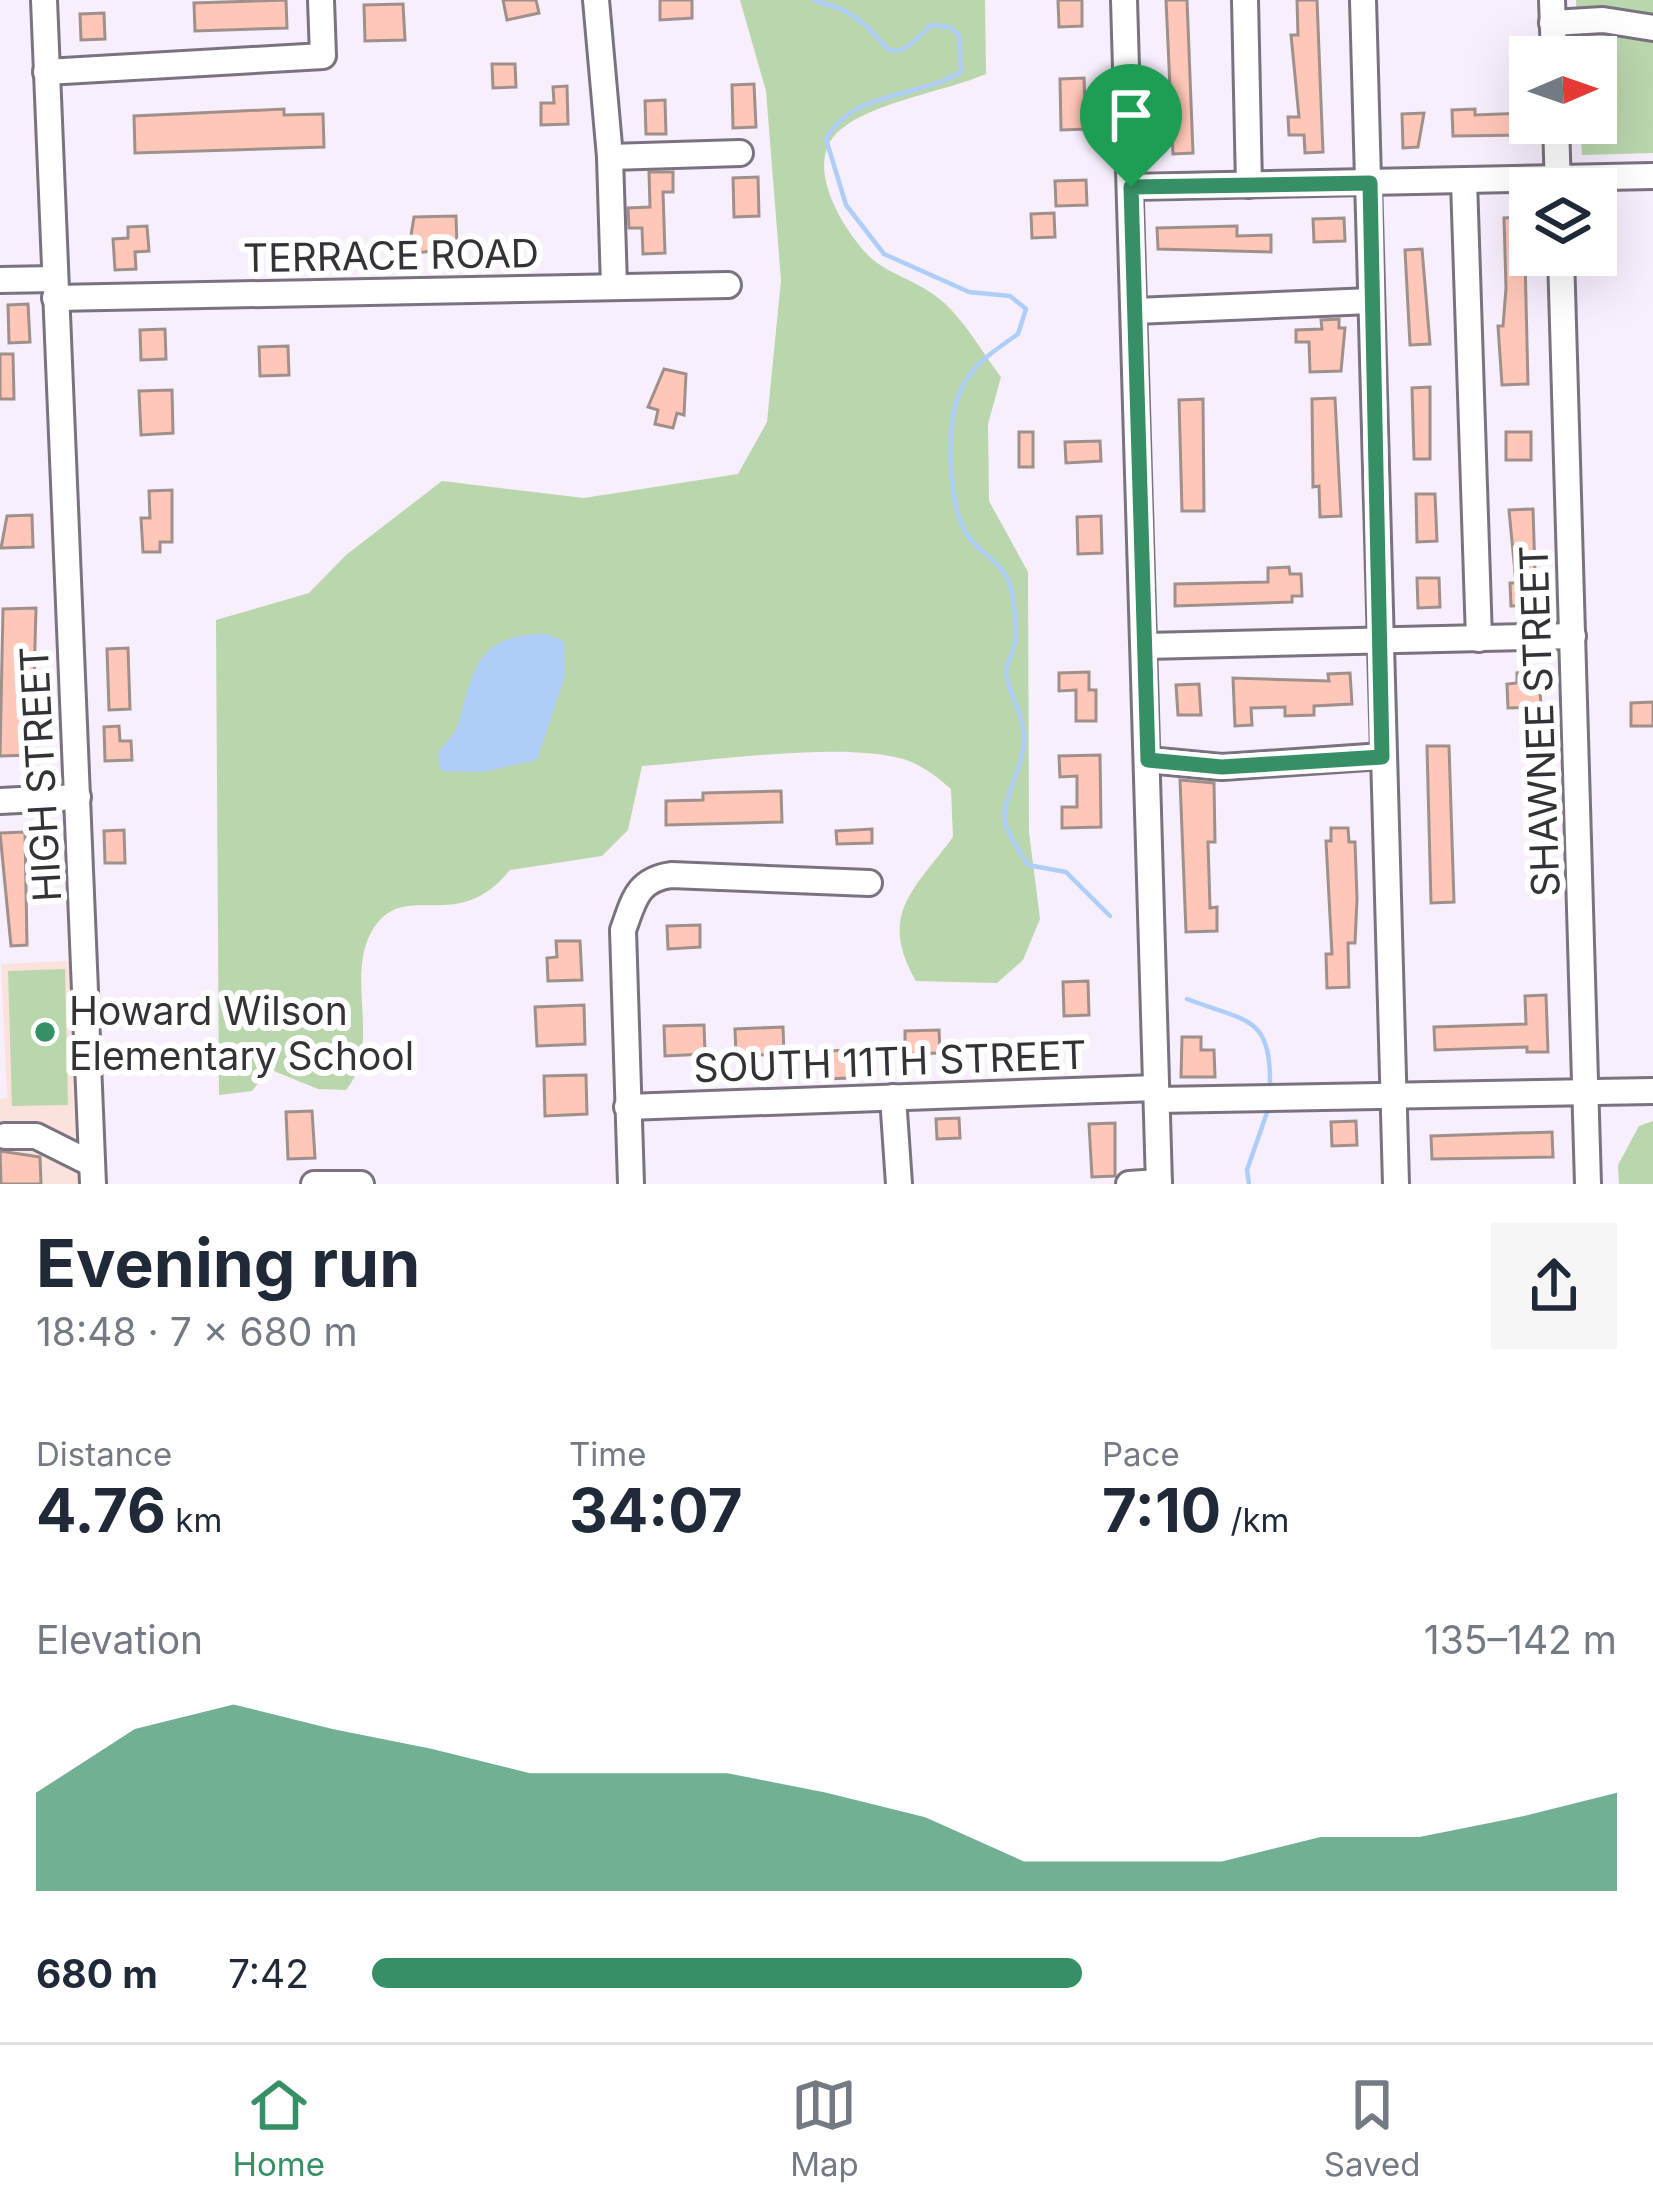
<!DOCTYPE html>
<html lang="en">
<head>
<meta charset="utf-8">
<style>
	:root { --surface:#fff; --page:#f6f6f7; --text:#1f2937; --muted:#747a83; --line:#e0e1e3; --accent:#368f65 }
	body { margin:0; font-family:Inter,sans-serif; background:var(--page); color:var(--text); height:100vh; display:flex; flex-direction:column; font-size:45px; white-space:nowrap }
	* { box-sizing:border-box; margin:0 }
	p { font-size:39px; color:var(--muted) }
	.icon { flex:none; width:66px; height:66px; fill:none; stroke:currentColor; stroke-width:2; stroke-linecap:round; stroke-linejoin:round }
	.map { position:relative; height:1184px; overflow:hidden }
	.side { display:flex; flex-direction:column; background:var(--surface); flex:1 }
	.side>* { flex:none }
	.needle { width:78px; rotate:88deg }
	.tools { position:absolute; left:1509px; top:36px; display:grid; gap:24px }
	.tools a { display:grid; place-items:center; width:108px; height:108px; border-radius:0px; background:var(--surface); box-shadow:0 12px 48px #0002; font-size:60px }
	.pin { position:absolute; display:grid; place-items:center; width:102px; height:102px; color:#fff; margin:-123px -51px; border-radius:50% 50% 50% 0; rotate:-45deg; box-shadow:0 0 12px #0007 }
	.pin .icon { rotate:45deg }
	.round { display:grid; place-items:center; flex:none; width:126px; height:126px; border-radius:0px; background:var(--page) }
	.head { display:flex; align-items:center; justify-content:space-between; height:204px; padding:0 36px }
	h1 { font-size:66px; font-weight:700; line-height:90px }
	.figures { display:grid; grid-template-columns:repeat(3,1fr); gap:18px; height:204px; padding:12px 36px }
	.figures div { display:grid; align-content:center }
	.figures b { font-size:60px; font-weight:700 }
	.figures small { font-size:33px; font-weight:400 }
	.figures p { font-size:33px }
	.chart { height:336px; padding:24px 36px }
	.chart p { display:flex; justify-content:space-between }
	.chart svg { width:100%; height:216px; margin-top:12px; fill:var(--accent); opacity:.7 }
	ul { padding:0 36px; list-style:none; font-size:39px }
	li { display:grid; grid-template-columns:192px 144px 1fr; align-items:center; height:90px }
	li i { height:30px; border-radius:15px; background:var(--accent) }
	.dock { display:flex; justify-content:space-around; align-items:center; height:168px; border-top:3px solid var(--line); background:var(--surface); font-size:33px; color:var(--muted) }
	.dock a { display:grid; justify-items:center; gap:6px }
	.dock .current { color:var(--accent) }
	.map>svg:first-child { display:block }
	.education { fill:#fce2dd }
	.green { fill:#bad6ac }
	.water { fill:#aecef8 }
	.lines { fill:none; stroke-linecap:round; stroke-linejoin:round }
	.stream { stroke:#aecef8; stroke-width:4.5 }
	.building { fill:#ffc7b8; stroke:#a0908c; stroke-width:3 }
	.minor-casing { stroke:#7a737f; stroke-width:30 }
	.minor { stroke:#fff; stroke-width:24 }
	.route-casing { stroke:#fff; stroke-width:24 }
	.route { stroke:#368f65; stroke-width:15 }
	.poi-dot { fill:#368f65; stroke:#fff; stroke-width:4.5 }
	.labels { text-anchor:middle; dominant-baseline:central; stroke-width:12; stroke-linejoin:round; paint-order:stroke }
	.street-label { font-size:39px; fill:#353237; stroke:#fff }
	.poi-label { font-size:39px; fill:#353237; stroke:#fff; text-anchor:start }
</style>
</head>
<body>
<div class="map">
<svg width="1653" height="1184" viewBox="0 0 1653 1184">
	<rect width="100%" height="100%" fill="#f7effc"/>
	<!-- education -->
	<path class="education" d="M84 960 93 1184H0V1099L7 1098 1 964Z"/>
	<!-- green -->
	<g class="green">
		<path d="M740 0H985L986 74C943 92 873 102 840 130 802 162 841 226 866 253 884 273 916 280 937 297 962 316 982 352 1001 377L988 424 989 501 1028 572 1029 832 1040 919 1023 960 997 983 916 981C877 914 915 889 953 837L951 789C935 775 917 761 895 757 830 743 711 761 642 766L628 830 602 856 510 870C459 933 411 884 379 921 339 968 385 1043 346 1090L318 1089 269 1069 252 1091 219 1095 216 620 309 593 346 555 442 481 584 498 738 474 767 422 781 280 766 91Z"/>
		<path d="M1576 0H1653V153L1582 155 1580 123H1596V57H1578Z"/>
		<path d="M65 969 68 1105 12 1106 8 971Z"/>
		<path d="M1653 1121V1184H1619L1618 1165 1639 1126Z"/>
	</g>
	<!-- water -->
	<path class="water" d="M546 634 564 641 565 676 537 760 483 772 441 771 438 753C445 743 455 735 459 722 474 667 478 634 546 634Z"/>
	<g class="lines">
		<!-- stream -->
		<g class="stream">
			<path d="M814 0C825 5 840 7 850 14 892 38 881 78 931 25L950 27 959 35 961 72C919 98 852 91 826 139L846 205 884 254 969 292 1010 296 1026 309 1018 334C984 358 961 372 953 416 948 447 950 506 966 533 980 556 1005 561 1011 589 1015 605 1017 627 1015 643 1013 656 1004 664 1007 678 1011 699 1024 714 1024 738 1025 767 999 802 1006 825 1010 839 1021 853 1028 865L1066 872 1110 916"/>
			<path d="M1187 999C1247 1022 1271 1015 1270 1086"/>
			<path d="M1249 1184 1247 1170 1270 1104"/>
		</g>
	</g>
	<!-- building -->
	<g class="building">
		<path d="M286 0 287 28 195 31 194 3Z"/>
		<path d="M503 0H536L539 13 507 20Z"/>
		<path d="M660 0H692V18L660 20Z"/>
		<path d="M1058 0H1082V26L1059 27Z"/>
		<path d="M1166 0H1187L1193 153 1173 154Z"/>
		<path d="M1297 0H1317L1323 152 1305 153 1304 135H1289L1288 117H1299L1291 35H1298Z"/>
		<path d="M403 4 405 40 365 41 364 5Z"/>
		<path d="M104 13 105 39 81 40 80 14Z"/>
		<path d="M492 64H515L516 87 493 88Z"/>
		<path d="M1084 78 1086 129 1061 130 1060 79Z"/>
		<path d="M754 84 756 127 733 128 732 85Z"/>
		<path d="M567 86 568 124 541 125V103H554L553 87Z"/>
		<path d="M665 100 666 134H646L645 101Z"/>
		<path d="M284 109V115L323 114 324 147 135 153 134 116Z"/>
		<path d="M1475 109V115L1525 113 1526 135 1453 136 1452 110Z"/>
		<path d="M1424 113 1418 147 1403 148 1402 114Z"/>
		<path d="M649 172H673V192H663L665 253 643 254 642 228H629L628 208 650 207Z"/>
		<path d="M758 177 759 216 734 217 733 178Z"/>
		<path d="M1086 180 1087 205 1056 206 1055 181Z"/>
		<path d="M1054 213 1055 237 1032 238 1031 214Z"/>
		<path d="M456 216 457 248 408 254 414 217Z"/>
		<path d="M1524 217 1528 384 1502 385 1498 326H1503L1506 288 1504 218Z"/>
		<path d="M1344 218 1345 241 1314 242 1313 219Z"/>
		<path d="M147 226 149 251 135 252 136 269 115 270 113 239 128 238V227Z"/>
		<path d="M1237 226V236L1271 235V252L1158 249 1157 228Z"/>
		<path d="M1422 249 1430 344 1410 345 1405 250Z"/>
		<path d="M28 304 30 342 9 343 8 305Z"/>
		<path d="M1339 319V328H1345L1341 371 1310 372 1309 342H1296V330L1322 329 1321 320Z"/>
		<path d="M165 329 166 359 141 360 140 330Z"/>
		<path d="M288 346 289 375 260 376 259 347Z"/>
		<path d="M0 354H13L14 399H0Z"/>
		<path d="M664 369 686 374 684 415 677 413 673 428 655 424 658 410 648 407Z"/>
		<path d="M1430 387V459H1414L1412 388Z"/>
		<path d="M172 390 173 433 141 435 139 391Z"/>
		<path d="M1335 398 1341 516 1320 517 1319 486 1313 487 1312 399Z"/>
		<path d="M1203 399 1204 511H1182L1179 400Z"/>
		<rect x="1019" y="432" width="14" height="35"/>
		<rect x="1506" y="432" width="25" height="28"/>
		<path d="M1100 441 1101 461 1066 463 1065 442Z"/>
		<path d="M172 490V542H160V552H143L141 518H150L149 491Z"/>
		<path d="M1416 494H1435L1437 541 1417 542Z"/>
		<path d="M1533 509 1536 605 1511 606 1510 583H1516L1509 510Z"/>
		<path d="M32 515 33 547 1 548 7 516Z"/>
		<path d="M1101 516 1102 553 1078 554 1077 517Z"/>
		<path d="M1289 567 1290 574H1301L1302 596H1292V602L1175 606V584L1268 582V568Z"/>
		<path d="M1417 578H1439L1440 607 1418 608Z"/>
		<path d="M36 608 32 755 0 756 3 609Z"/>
		<path d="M128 648 130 709 109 710 107 649Z"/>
		<path d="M1089 672V690H1096V721H1076V690L1059 691V673Z"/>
		<path d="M1539 672 1541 707 1508 708 1507 684 1517 683V673Z"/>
		<path d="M1350 673 1352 704 1314 706V715L1285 716V707L1251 708 1252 725 1235 726 1233 678 1329 681 1328 674Z"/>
		<path d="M1199 684 1201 715H1178L1176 685Z"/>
		<path d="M1653 702V726H1631V703Z"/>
		<path d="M119 726 120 741H131L132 760 105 761 104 727Z"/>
		<path d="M1427 746H1449L1454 902 1431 903Z"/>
		<path d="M1100 755 1101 827 1062 828V807H1077V776L1060 777 1059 756Z"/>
		<path d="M1180 780 1214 783 1215 842H1208L1210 908 1217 907V931L1186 932Z"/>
		<path d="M781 791 782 822 666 825V801L703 800V793Z"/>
		<path d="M1331 828H1348L1349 842H1355L1357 899 1355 943H1348L1349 987 1327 988 1326 954H1332L1326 841H1331Z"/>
		<path d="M872 829V843L837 844 836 831Z"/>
		<path d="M124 830 125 863H105L104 831Z"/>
		<path d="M25 832 27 945 11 946 0 833Z"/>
		<path d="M700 925V947L668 949 667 926Z"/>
		<path d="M556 941H580L582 980 548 981 547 958 557 957Z"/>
		<path d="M1088 981 1089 1015 1064 1016 1063 982Z"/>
		<path d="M1546 995 1548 1052H1527V1047L1435 1050 1434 1027 1526 1024 1525 996Z"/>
		<path d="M584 1005 585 1044 537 1046 535 1007Z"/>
		<path d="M704 1025 705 1054 665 1056 664 1026Z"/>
		<path d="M783 1027 784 1054 736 1056 735 1029Z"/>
		<path d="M939 1030 940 1053 905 1054V1031Z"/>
		<path d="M1182 1037H1201V1050H1214L1215 1077H1181Z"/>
		<path d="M859 1050V1069L849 1070V1078L826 1079 825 1051Z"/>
		<path d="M586 1075 587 1114 545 1116 544 1076Z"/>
		<path d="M312 1111 315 1158 288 1159 286 1112Z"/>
		<path d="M959 1118 960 1138 937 1139 936 1119Z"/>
		<path d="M1356 1121 1357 1145 1332 1146 1331 1122Z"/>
		<path d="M1115 1123V1176L1092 1177 1089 1124Z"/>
		<path d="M1552 1132 1553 1157 1432 1159 1431 1136Z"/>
		<path d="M0 1151 40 1157 41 1184H1Z"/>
	</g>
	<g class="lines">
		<defs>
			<g id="minor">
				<path d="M44 0 93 1184"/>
				<path d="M596 0 610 157 614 286"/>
				<path d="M1124 0 1159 1184"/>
				<path d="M1245 0 1249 185"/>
				<path d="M1363 0 1396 1184"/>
				<path d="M1552 0 1554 57"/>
				<path d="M1552 23 1603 20 1653 28"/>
				<path d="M46 72 323 56 321 0"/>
				<path d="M1556 123 1558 189"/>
				<path d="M610 157 740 153"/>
				<path d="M1464 181 1479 639"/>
				<path d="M1131 187 1653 176"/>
				<path d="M1561 255 1588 1184"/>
				<path d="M0 280 54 279"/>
				<path d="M55 298 728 285"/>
				<path d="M1135 311 1371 301"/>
				<path d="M1145 646 1573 636"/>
				<path d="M1148 760 1222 767 1383 756"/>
				<path d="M0 801 78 797"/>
				<path d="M893 1097 899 1184"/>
				<path d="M1157 1100 1653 1091"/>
				<path d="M627 1107 1156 1088"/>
				<path d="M5 1136H36L92 1164"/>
				<path d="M314 1184H361"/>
				<path d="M631 1184 623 930C634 900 637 880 671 875L869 883"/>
				<path d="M1129 1184 1159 1182"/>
			</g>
		</defs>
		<!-- minor casing -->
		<use href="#minor" class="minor-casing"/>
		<!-- minor -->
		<use href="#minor" class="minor"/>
	</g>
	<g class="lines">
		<defs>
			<path id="route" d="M1370 183 1382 757 1222 767 1148 760 1131 187Z"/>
		</defs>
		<!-- route casing -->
		<use href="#route" class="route-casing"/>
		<!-- route -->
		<use href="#route" class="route"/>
	</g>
	<!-- markers -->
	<circle class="poi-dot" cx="45" cy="1032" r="12"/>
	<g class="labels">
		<!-- street labels -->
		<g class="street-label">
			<text transform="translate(391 255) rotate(-1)">TERRACE ROAD</text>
			<text transform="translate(1539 721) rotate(-92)">SHAWNEE STREET</text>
			<text transform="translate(40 774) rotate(-93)">HIGH STREET</text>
			<text transform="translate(890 1061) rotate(-2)">SOUTH 11TH STREET</text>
		</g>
		<!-- poi labels -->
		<g class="poi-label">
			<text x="69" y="1010">Howard Wilson<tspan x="69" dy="45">Elementary School</tspan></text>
		</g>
	</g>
</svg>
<div class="tools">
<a><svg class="needle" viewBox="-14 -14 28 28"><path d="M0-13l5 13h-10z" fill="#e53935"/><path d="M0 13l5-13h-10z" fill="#747a83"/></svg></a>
<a><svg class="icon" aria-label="layers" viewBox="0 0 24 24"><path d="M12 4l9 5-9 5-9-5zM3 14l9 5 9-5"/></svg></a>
</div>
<div class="pin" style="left:1131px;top:187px;background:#1e9e55"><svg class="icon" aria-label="arrive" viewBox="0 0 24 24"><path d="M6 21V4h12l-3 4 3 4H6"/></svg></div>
</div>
<section class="side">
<div class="head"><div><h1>Evening run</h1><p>18:48 · 7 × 680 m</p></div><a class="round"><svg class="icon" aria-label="share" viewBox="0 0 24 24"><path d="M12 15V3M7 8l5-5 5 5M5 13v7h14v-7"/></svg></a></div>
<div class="figures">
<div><p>Distance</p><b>4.76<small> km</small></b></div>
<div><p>Time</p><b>34:07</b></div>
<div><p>Pace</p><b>7:10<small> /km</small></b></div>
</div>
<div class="chart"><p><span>Elevation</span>135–142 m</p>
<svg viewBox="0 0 160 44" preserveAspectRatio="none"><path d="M0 44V24L10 11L20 6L30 11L40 15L50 20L60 20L70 20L80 24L90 29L100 38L110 38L120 38L130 33L140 33L150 29L160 24V44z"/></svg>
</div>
<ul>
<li><b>680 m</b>7:42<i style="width:57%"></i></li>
</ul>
</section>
<nav class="dock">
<a class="current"><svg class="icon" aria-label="home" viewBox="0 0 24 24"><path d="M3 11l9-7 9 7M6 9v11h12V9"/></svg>Home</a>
<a><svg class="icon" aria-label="map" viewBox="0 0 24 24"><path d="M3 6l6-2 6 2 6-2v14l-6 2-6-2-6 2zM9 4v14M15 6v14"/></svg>Map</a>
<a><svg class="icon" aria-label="saved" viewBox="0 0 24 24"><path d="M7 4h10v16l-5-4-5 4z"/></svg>Saved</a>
</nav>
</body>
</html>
